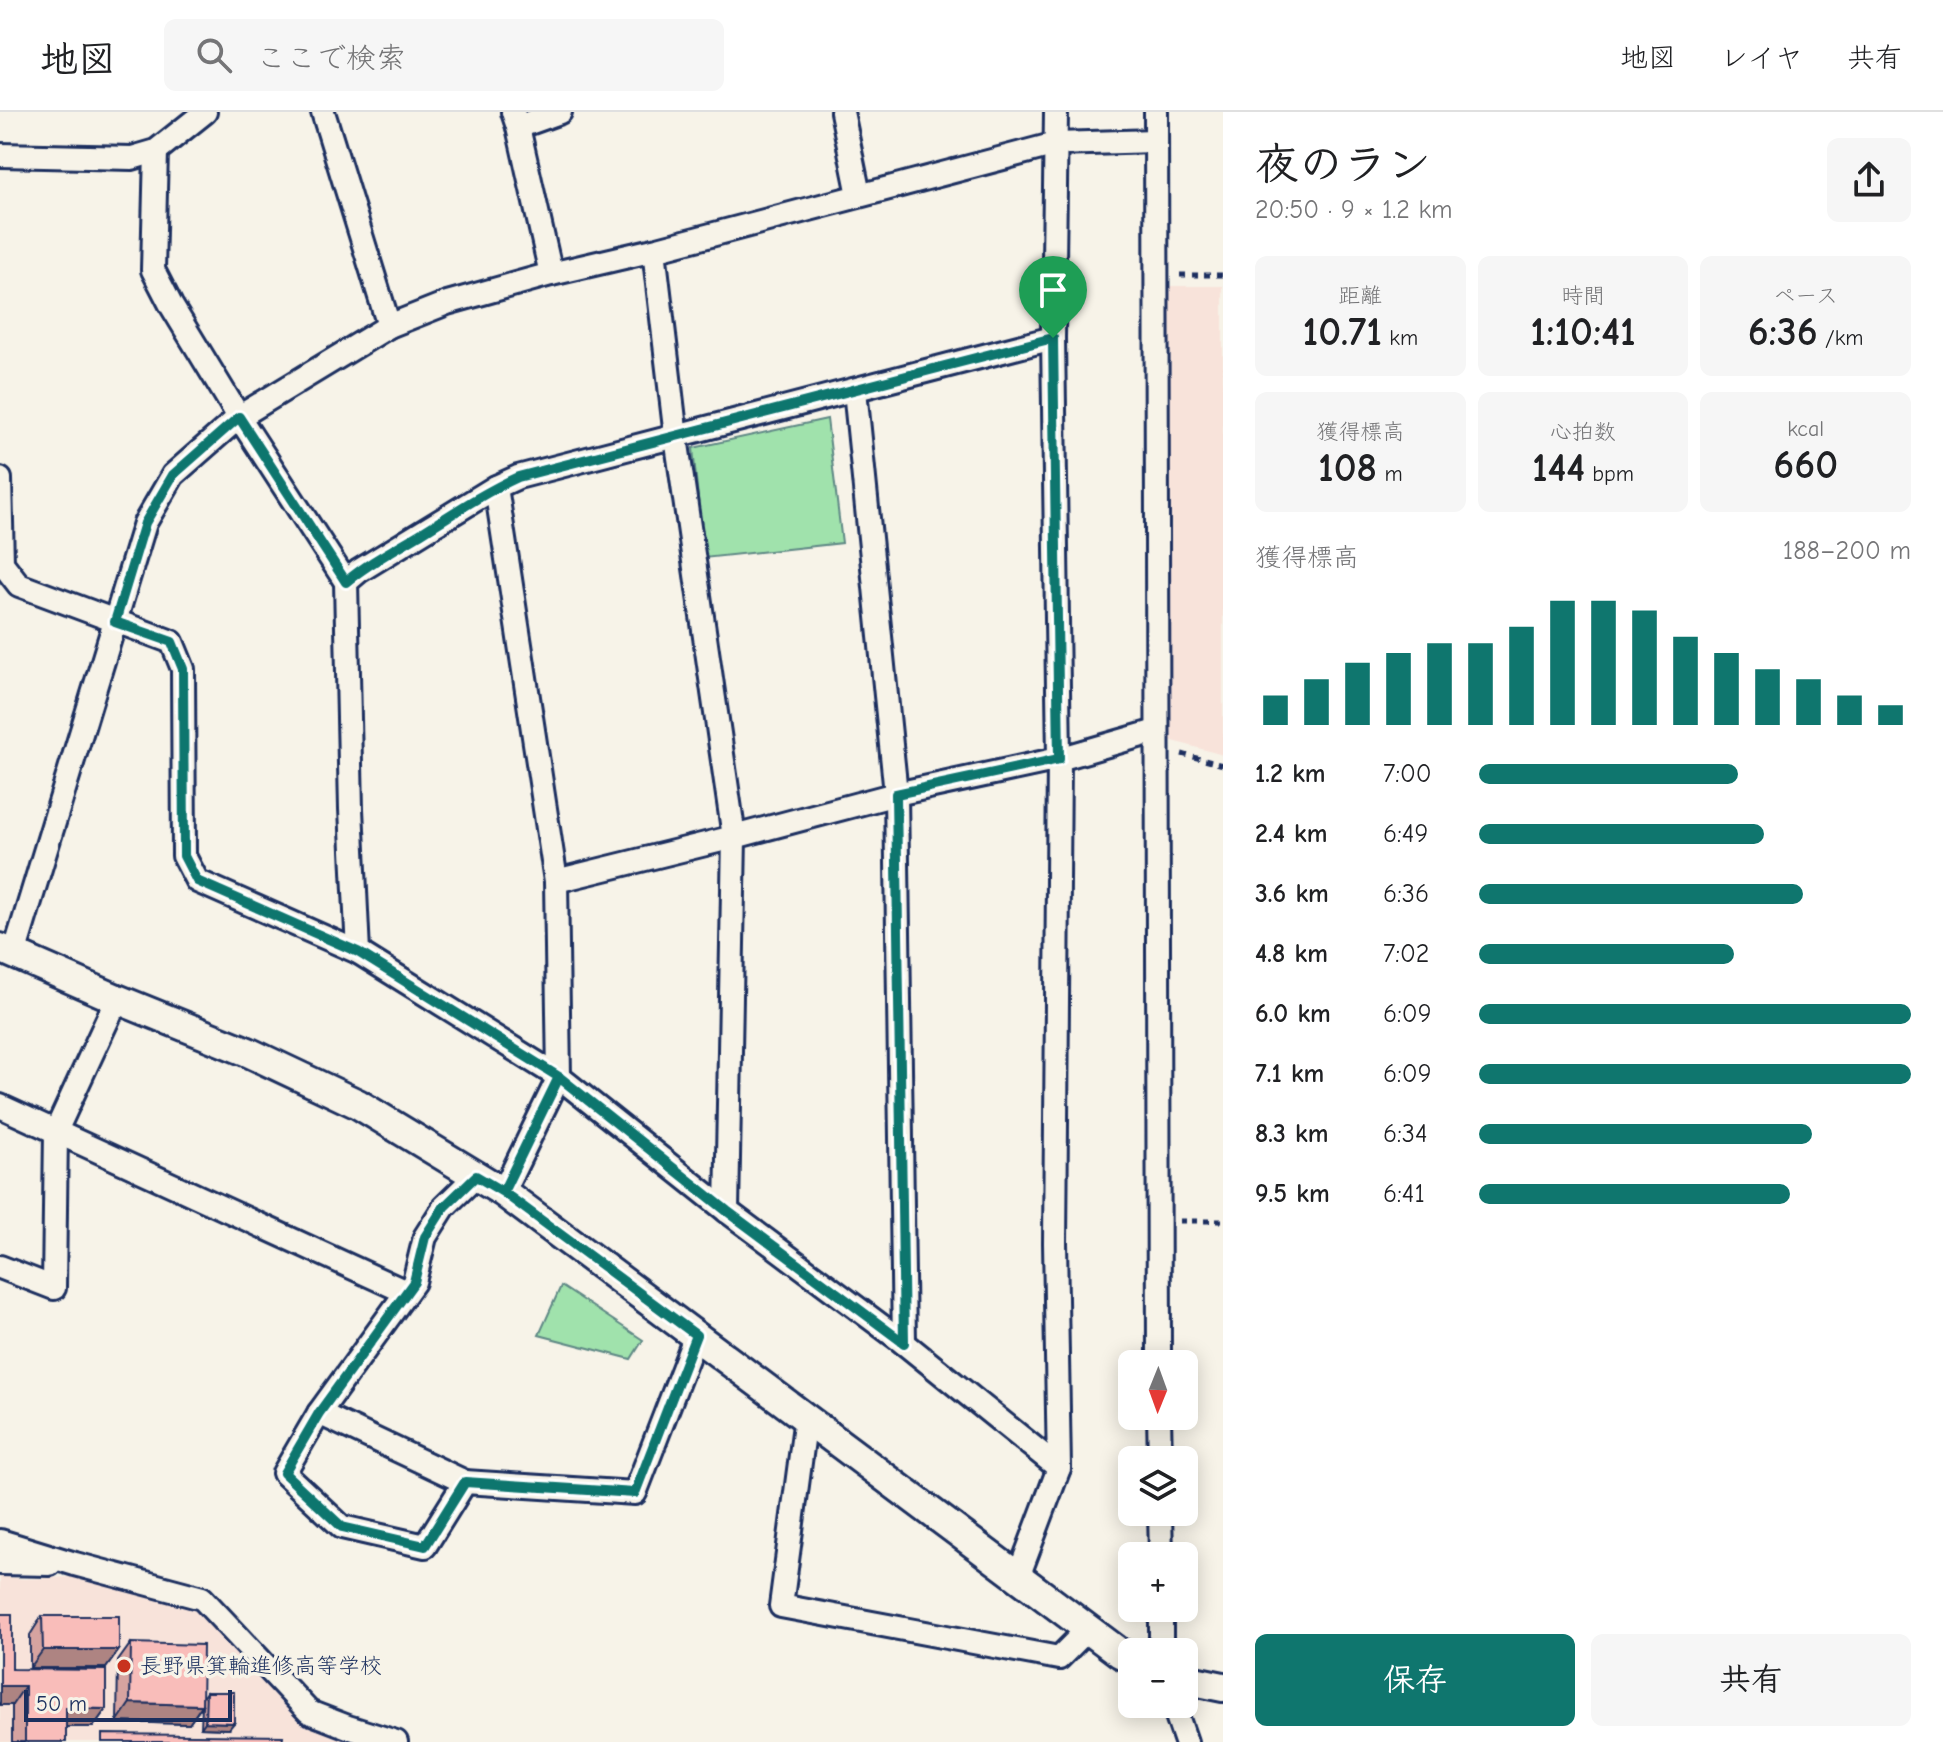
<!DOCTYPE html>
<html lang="ja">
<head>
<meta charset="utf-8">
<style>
	:root { --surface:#fff; --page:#f6f6f6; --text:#202124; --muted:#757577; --line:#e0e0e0; --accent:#0f766e }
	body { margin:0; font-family:"Comic Neue","Klee One",sans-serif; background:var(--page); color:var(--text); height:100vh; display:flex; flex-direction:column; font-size:30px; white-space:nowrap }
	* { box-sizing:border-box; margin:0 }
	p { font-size:26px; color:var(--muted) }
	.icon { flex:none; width:44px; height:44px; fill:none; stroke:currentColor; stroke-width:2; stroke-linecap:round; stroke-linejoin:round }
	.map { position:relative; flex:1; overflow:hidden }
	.details { display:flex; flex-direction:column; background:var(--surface); width:720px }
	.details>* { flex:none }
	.needle { width:52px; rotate:181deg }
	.fabs { position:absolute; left:1118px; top:1238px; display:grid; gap:16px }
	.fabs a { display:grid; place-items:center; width:80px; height:80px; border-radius:12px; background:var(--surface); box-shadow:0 4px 20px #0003; font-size:40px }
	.scale { position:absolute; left:24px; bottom:20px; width:208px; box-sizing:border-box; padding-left:8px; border:4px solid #1b2f5e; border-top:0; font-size:22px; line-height:28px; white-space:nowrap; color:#1b2f5e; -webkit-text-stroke:6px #f7f3e8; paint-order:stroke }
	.pin { position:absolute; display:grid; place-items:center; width:68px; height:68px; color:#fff; margin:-82px -34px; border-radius:50% 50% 50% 0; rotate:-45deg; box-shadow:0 0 8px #0007 }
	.pin .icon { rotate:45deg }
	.round { display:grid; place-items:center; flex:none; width:84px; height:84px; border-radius:12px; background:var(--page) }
	.headline { display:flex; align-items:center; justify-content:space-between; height:136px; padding:0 32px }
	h1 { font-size:44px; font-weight:700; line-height:60px }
	.stats { display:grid; grid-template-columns:repeat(3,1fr); gap:12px; height:136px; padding:8px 32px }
	.stats div { display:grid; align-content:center; border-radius:12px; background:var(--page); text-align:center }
	.stats b { font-size:40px; font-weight:700 }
	.stats small { font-size:22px; font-weight:400 }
	.stats p { font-size:22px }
	.chart { height:224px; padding:16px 32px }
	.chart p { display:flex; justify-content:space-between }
	.chart svg { width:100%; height:144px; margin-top:8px; stroke:var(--accent); stroke-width:6 }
	.button { display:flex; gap:16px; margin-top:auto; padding:16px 32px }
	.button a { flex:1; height:92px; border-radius:12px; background:var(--accent); color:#fff; font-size:32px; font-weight:700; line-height:92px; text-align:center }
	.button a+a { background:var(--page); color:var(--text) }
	ul { padding:0 32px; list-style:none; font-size:26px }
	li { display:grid; grid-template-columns:128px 96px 1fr; align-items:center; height:60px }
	li i { height:20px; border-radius:10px; background:var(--accent) }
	header { display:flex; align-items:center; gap:48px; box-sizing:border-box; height:112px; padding:0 40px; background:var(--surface); border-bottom:2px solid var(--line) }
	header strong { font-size:38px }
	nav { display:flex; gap:44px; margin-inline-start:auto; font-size:28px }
	.search { width:560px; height:72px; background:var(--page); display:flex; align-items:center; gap:20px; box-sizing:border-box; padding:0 28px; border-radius:12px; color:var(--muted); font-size:30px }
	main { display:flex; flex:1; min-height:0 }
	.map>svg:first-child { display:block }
	.built { fill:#f8e3da }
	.green { fill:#a0e2ac; stroke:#5e8885; stroke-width:2 }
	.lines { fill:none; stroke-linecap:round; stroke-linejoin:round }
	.minor-casing { stroke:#1b2f5e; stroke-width:28 }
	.tertiary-casing { stroke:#1b2f5e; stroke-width:34 }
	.path { stroke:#1b2f5e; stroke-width:5; stroke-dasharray:6 6; stroke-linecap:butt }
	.minor { stroke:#f7f3e8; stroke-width:22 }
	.tertiary { stroke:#f7f3e8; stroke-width:28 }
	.wall { fill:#d6a3a0; stroke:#1b2f5e; stroke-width:2 }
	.shaded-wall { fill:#ae8482; stroke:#1b2f5e; stroke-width:2 }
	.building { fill:#f9bdba; stroke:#1b2f5e; stroke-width:2 }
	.route-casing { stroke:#fff; stroke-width:16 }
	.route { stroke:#0f766e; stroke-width:10 }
	.poi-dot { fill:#c8321e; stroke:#f7f3e8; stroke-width:3 }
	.labels { text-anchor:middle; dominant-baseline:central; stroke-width:7; stroke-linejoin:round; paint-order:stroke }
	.poi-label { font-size:22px; fill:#1b2f5e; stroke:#f7f3e8; text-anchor:start }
</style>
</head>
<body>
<header>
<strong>地図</strong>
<div class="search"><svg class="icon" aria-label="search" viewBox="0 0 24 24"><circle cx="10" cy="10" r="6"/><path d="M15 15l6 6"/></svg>ここで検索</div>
<nav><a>地図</a><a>レイヤ</a><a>共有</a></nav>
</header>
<main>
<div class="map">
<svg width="1223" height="1630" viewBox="0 0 1223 1630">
	<rect width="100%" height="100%" fill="#f7f3e8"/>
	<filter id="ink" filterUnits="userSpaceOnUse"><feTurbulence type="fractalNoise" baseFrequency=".0125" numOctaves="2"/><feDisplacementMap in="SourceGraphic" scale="16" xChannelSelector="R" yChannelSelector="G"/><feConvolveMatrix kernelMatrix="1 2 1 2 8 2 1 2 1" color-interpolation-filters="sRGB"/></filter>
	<g filter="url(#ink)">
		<!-- built -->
		<g class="built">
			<path d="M1169 174H1223V643L1166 627Z"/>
			<path d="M0 1464 24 1467 71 1465 193 1496 304 1611 362 1630H0Z"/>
		</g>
		<!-- green -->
		<g class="green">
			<path d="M827 307 842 431 704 446 693 336Z"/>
			<path d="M561 1174 643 1228 631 1247 539 1223Z"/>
		</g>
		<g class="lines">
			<defs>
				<g id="minor">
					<path d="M323 0 389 214"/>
					<path d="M513 0 518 15 551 162"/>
					<path d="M842 0 859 83"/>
					<path d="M1156 0 1159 1252"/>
					<path d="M518 15 560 0"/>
					<path d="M156 39 153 158 171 193 239 305 346 470 351 697 358 840"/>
					<path d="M0 43 132 46 156 39 205 0"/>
					<path d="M654 138 676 325 734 725 727 1099"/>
					<path d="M855 278 896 682 904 1231"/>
					<path d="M0 367 2 451 19 473 172 530 183 557 184 744 197 769 358 840 559 965 727 1099 904 1231 1059 1356"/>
					<path d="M496 375 556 769 559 965 503 1080"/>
					<path d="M346 470 359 459 496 375 518 365 1053 226"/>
					<path d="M556 769 734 725 896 682 1059 647 1156 619"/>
					<path d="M14 842 145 411 173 363 239 305 389 214 447 191 551 162 654 138 1056 32 1155 29"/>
					<path d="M0 994 406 1180"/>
					<path d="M476 1064 444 1095 425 1125 414 1170 319 1301 284 1361 342 1415 425 1434 465 1370 635 1381 696 1223"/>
					<path d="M0 1155 54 1176 56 1019 117 887"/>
					<path d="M319 1301 465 1370"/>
					<path d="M1159 1304 1160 1348"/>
					<path d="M806 1305 781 1494 1059 1546 1088 1517"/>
					<path d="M1160 1400 1161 1444"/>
					<path d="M0 1429 75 1452 202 1486 309 1600 348 1615 396 1630"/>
					<path d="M0 1451 50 1452"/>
					<path d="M1018 1465 1059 1356 1055 1131 1059 647 1053 226 1056 0"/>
					<path d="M1161 1496V1540"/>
					<path d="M1173 1592 1186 1630"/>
				</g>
				<g id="tertiary">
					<path d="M0 836 117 887 248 940 358 992 503 1080 1120 1541 1132 1547"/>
					<path d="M1184 1567 1223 1575"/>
				</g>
			</defs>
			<!-- minor casing -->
			<use href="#minor" class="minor-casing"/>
			<!-- tertiary casing -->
			<use href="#tertiary" class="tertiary-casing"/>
			<!-- path -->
			<g class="path">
				<path d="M1180 163H1223"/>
				<path d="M1182 642 1223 653"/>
				<path d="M1180 1109H1223"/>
			</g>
			<!-- minor -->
			<use href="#minor" class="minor"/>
			<!-- tertiary -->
			<use href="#tertiary" class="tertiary"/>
		</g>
		<!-- wall -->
		<g class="wall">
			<path d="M42 1504 119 1538 106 1556H30V1523Z"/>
			<path d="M131 1531 202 1586 206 1580 229 1617 201 1616 202 1594 189 1612 117 1610 118 1549Z"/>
			<path d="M12 1557 106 1597 93 1615H66V1630H12Z"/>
		</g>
		<!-- shaded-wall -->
		<g class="shaded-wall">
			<path d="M43 1538H119L106 1556H30Z"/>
			<path d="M0 1574H25L12 1593H0Z"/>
			<path d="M130 1591 202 1593 189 1612 117 1610Z"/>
			<path d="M66 1596 106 1597 93 1615H53Z"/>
			<path d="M205 1610 234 1611 229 1617 201 1616Z"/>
		</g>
		<!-- building -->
		<g class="building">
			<path d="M0 1502H12V1557L106 1558V1597L66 1596V1630H25V1574H0Z"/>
			<path d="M42 1504H119V1538H43Z"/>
			<path d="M131 1531 203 1533 202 1593 130 1591Z"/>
			<path d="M206 1580H234V1611L205 1610Z"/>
			<path d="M102 1622 283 1624 282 1630H102Z"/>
		</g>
	</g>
	<g class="lines" filter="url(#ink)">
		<defs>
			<path id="route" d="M1053 226 518 365C483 381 452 402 420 422 395 437 368 451 346 470L239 305 173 363 145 411 115 510 172 530 183 557 184 744 197 769 358 840 559 965 503 1080 476 1064 444 1095 425 1125 414 1170 319 1301 284 1361 342 1415 425 1434 465 1370 635 1381 696 1223 503 1080 559 965 727 1099 904 1231 896 682 1059 647 1053 226"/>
		</defs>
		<!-- route casing -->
		<use href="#route" class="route-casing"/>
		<!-- route -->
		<use href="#route" class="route"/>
	</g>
	<!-- markers -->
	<circle class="poi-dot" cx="124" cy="1554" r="8"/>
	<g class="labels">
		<!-- poi labels -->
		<g class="poi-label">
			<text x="140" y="1554">長野県箕輪進修高等学校</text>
		</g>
	</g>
</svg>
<div class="fabs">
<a><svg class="needle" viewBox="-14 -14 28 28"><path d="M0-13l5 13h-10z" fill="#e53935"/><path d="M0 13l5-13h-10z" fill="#757577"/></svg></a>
<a><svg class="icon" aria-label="layers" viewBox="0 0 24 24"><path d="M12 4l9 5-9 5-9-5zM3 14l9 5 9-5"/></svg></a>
<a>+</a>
<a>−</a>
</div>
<div class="scale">50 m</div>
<div class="pin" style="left:1053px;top:226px;background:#1e9e55"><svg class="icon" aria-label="arrive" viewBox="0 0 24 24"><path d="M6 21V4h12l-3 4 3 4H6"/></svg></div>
</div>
<section class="details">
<div class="headline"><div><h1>夜のラン</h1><p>20:50 · 9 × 1.2 km</p></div><a class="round"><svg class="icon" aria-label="share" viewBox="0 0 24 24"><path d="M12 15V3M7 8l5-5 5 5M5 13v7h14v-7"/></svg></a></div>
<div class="stats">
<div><p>距離</p><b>10.71<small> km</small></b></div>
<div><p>時間</p><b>1:10:41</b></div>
<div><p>ペース</p><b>6:36<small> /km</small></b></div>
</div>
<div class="stats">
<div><p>獲得標高</p><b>108<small> m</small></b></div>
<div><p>心拍数</p><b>144<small> bpm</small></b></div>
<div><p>kcal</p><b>660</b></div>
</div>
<div class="chart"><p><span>獲得標高</span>188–200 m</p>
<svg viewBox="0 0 160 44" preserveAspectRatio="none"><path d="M5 44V35M15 44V30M25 44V25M35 44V22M45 44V19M55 44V19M65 44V14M75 44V6M85 44V6M95 44V9M105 44V17M115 44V22M125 44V27M135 44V30M145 44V35M155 44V38"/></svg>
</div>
<ul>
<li><b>1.2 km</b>7:00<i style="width:60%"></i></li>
<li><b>2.4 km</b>6:49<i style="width:66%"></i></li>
<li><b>3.6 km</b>6:36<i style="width:75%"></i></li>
<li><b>4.8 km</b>7:02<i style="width:59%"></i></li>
<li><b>6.0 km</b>6:09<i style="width:100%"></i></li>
<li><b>7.1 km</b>6:09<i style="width:100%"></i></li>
<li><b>8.3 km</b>6:34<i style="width:77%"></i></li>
<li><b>9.5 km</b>6:41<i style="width:72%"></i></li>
</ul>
<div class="button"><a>保存</a><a>共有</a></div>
</section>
</main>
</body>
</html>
